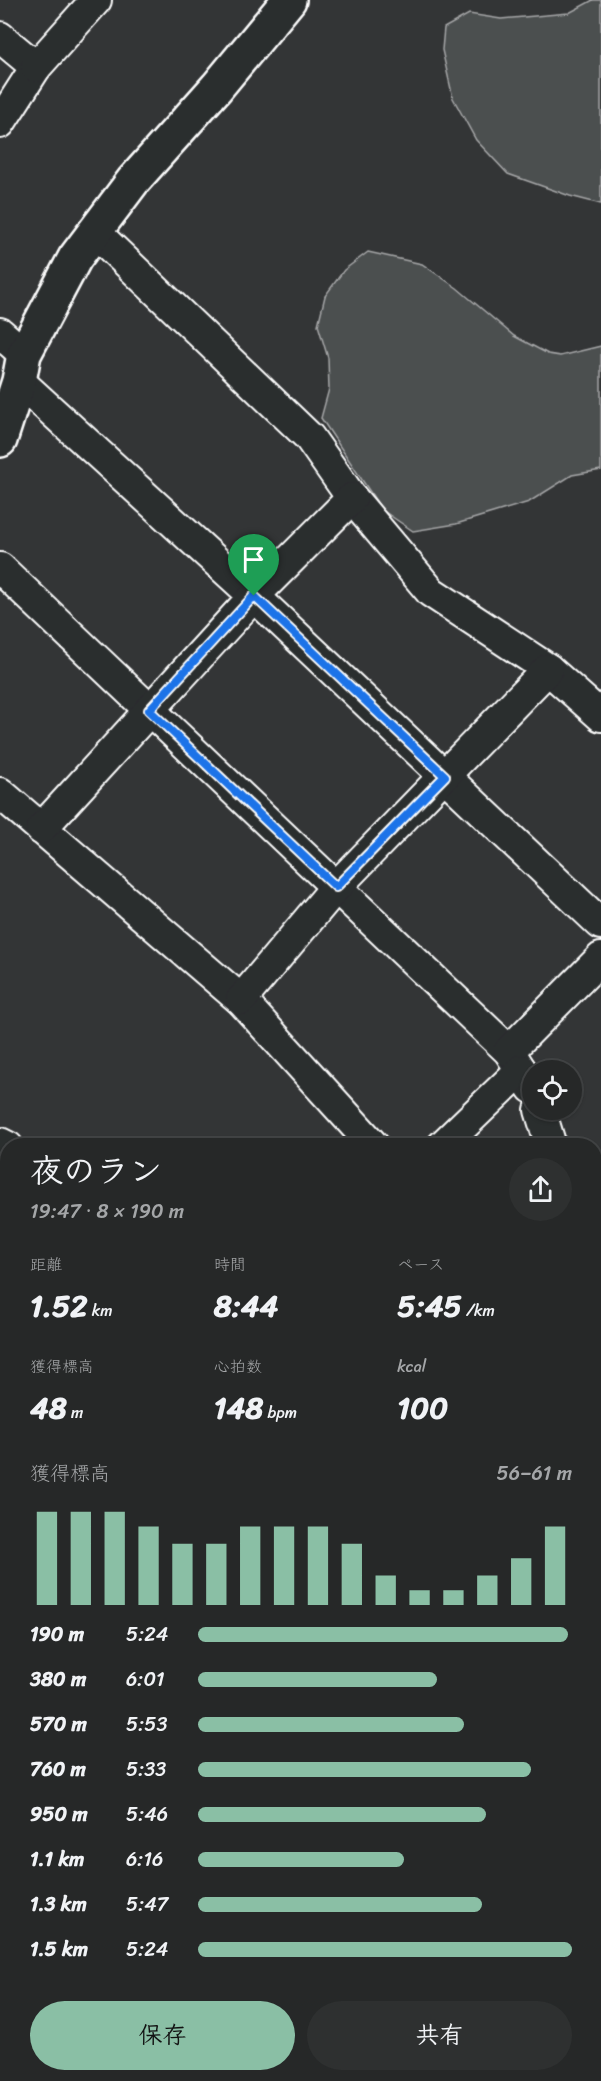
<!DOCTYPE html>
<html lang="ja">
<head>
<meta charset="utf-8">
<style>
	:root { --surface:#262828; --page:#2e3030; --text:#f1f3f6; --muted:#a4a6a8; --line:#424445; --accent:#8abfa5 }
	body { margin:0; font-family:Sriracha,"Klee One",sans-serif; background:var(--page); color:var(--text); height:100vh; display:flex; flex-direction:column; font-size:22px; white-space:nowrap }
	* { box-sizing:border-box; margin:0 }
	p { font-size:20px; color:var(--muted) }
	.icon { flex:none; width:33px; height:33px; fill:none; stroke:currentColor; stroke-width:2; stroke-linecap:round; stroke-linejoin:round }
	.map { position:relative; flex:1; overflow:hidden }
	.details { position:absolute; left:0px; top:1138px; width:602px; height:944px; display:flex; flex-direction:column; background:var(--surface); border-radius:24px 24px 0 0; box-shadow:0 2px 4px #0004,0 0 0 2px var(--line) }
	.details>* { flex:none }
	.buttons { position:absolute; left:522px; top:1060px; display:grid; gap:12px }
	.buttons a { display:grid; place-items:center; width:60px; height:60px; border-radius:50%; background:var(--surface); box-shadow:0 2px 4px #0004,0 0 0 2px var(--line); font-size:30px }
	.pin { position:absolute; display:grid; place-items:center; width:51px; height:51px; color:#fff; margin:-62px -26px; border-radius:50% 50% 50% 0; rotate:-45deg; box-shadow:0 0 6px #0007 }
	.pin .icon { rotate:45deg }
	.round { display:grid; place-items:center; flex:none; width:63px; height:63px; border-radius:32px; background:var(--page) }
	.summary { display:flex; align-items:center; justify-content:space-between; height:102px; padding:0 30px }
	h1 { font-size:33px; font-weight:700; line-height:45px }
	.metrics { display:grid; grid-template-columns:repeat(3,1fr); gap:9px; height:102px; padding:6px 30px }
	.metrics div { display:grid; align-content:center }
	.metrics b { font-size:30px; font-weight:700 }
	.metrics small { font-size:16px; font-weight:400 }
	.metrics p { font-size:16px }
	.chart { height:168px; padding:12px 30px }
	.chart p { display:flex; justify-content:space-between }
	.chart svg { width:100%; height:108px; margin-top:6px; stroke:var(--accent); stroke-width:6 }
	.cta { display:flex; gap:12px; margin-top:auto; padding:12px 30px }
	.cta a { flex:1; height:69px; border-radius:36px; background:var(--accent); color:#111; font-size:24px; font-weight:700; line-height:69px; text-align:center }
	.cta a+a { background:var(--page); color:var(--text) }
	ul { padding:0 30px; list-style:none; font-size:20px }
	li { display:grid; grid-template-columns:96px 72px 1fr; align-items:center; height:45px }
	li i { height:15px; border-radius:8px; background:var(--accent) }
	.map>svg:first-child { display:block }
	.green { fill:#4c4f50; stroke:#a6a7a8; stroke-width:1.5 }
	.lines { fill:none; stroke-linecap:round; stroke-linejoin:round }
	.lane-casing { stroke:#fff; stroke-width:20 }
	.street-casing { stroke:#fff; stroke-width:34 }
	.secondary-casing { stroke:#fff; stroke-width:38 }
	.lane { stroke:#2a2d2e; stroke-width:15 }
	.street { stroke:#2a2d2e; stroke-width:30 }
	.secondary { stroke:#2a2d2e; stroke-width:33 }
	.route-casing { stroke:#fff; stroke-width:12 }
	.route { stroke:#1a73e8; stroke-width:8 }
</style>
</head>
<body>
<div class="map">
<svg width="601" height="2081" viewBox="0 0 601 2081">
	<rect width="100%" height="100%" fill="#333536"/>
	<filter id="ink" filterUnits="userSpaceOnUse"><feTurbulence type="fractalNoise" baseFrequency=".0167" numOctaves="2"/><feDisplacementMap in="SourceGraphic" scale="12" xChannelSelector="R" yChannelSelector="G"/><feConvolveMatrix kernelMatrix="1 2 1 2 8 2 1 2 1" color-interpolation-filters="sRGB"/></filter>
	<g filter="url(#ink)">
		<!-- green -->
		<g class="green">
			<path d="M593 0H601V204L570 196 508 174 476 140 453 98 442 50 444 28 469 14 501 19 569 13Z"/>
			<path d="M368 252 422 264 457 288 514 336 548 354 560 356 601 346V470L572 475 529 502 456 524 413 531 382 510 321 418 329 389 328 358 318 325 325 296 344 270Z"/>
			<path d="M594 1825 601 1829V1889L594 1883Z"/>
		</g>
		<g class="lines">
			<defs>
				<path id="lane" d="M0 2072 5 2081"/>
				<g id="street">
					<path d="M0 37 36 67 0 123"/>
					<path d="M36 67 96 0"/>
					<path d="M95 232 309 437 352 498 431 592 548 669 601 716"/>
					<path d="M0 333 24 354"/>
					<path d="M19 381 254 596 601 924"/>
					<path d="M0 568 509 1051 532 1088"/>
					<path d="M0 793 241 1000 374 1146"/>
					<path d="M41 829 254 596 352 498"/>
					<path d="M241 1000 336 887 548 669"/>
					<path d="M509 1051 601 958"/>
					<path d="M540 1110 551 1146"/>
					<path d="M0 1143 8 1147"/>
					<path d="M442 1146 521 1070"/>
					<path d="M594 1216 601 1210"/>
					<path d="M594 1279 601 1301"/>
					<path d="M0 1447 8 1443"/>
					<path d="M594 1511 601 1500"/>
					<path d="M0 1687 8 1685"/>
					<path d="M594 1812 601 1816"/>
					<path d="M98 2081 99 2074"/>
				</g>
				<path id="secondary" d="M0 440 19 381 24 354 75 258 133 181 217 87 289 0"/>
			</defs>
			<!-- lane casing -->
			<use href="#lane" class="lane-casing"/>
			<!-- street casing -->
			<use href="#street" class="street-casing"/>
			<!-- secondary casing -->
			<use href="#secondary" class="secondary-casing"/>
			<!-- lane -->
			<use href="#lane" class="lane"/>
			<!-- street -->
			<use href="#street" class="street"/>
			<!-- secondary -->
			<use href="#secondary" class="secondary"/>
		</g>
	</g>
	<g class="lines" filter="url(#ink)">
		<defs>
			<path id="route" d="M254 596 445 776 336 887 149 710Z"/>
		</defs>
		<!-- route casing -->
		<use href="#route" class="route-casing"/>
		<!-- route -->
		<use href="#route" class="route"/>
	</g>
</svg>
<div class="buttons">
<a><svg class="icon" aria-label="locate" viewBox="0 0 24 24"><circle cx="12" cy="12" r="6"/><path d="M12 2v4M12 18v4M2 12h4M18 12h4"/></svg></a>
</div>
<div class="pin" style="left:254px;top:596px;background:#1e9e55"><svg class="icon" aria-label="arrive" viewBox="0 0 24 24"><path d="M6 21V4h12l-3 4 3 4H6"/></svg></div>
<section class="details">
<div class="summary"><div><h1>夜のラン</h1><p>19:47 · 8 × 190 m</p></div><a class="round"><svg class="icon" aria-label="share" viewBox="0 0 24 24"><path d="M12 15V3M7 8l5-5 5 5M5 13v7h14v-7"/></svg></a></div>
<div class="metrics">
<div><p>距離</p><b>1.52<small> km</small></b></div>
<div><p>時間</p><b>8:44</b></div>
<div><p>ペース</p><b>5:45<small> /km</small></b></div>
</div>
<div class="metrics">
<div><p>獲得標高</p><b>48<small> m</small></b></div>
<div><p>心拍数</p><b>148<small> bpm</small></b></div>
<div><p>kcal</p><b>100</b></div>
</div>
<div class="chart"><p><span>獲得標高</span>56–61 m</p>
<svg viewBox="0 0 160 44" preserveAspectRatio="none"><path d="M5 44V6M15 44V6M25 44V6M35 44V12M45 44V19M55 44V19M65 44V12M75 44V12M85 44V12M95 44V19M105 44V32M115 44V38M125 44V38M135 44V32M145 44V25M155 44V12"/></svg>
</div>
<ul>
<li><b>190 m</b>5:24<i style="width:99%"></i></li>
<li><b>380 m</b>6:01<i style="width:64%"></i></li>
<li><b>570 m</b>5:53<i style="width:71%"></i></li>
<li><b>760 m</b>5:33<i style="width:89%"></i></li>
<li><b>950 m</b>5:46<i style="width:77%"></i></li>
<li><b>1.1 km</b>6:16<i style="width:55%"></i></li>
<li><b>1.3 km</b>5:47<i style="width:76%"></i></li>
<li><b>1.5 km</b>5:24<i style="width:100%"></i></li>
</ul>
<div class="cta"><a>保存</a><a>共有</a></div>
</section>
</div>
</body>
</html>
